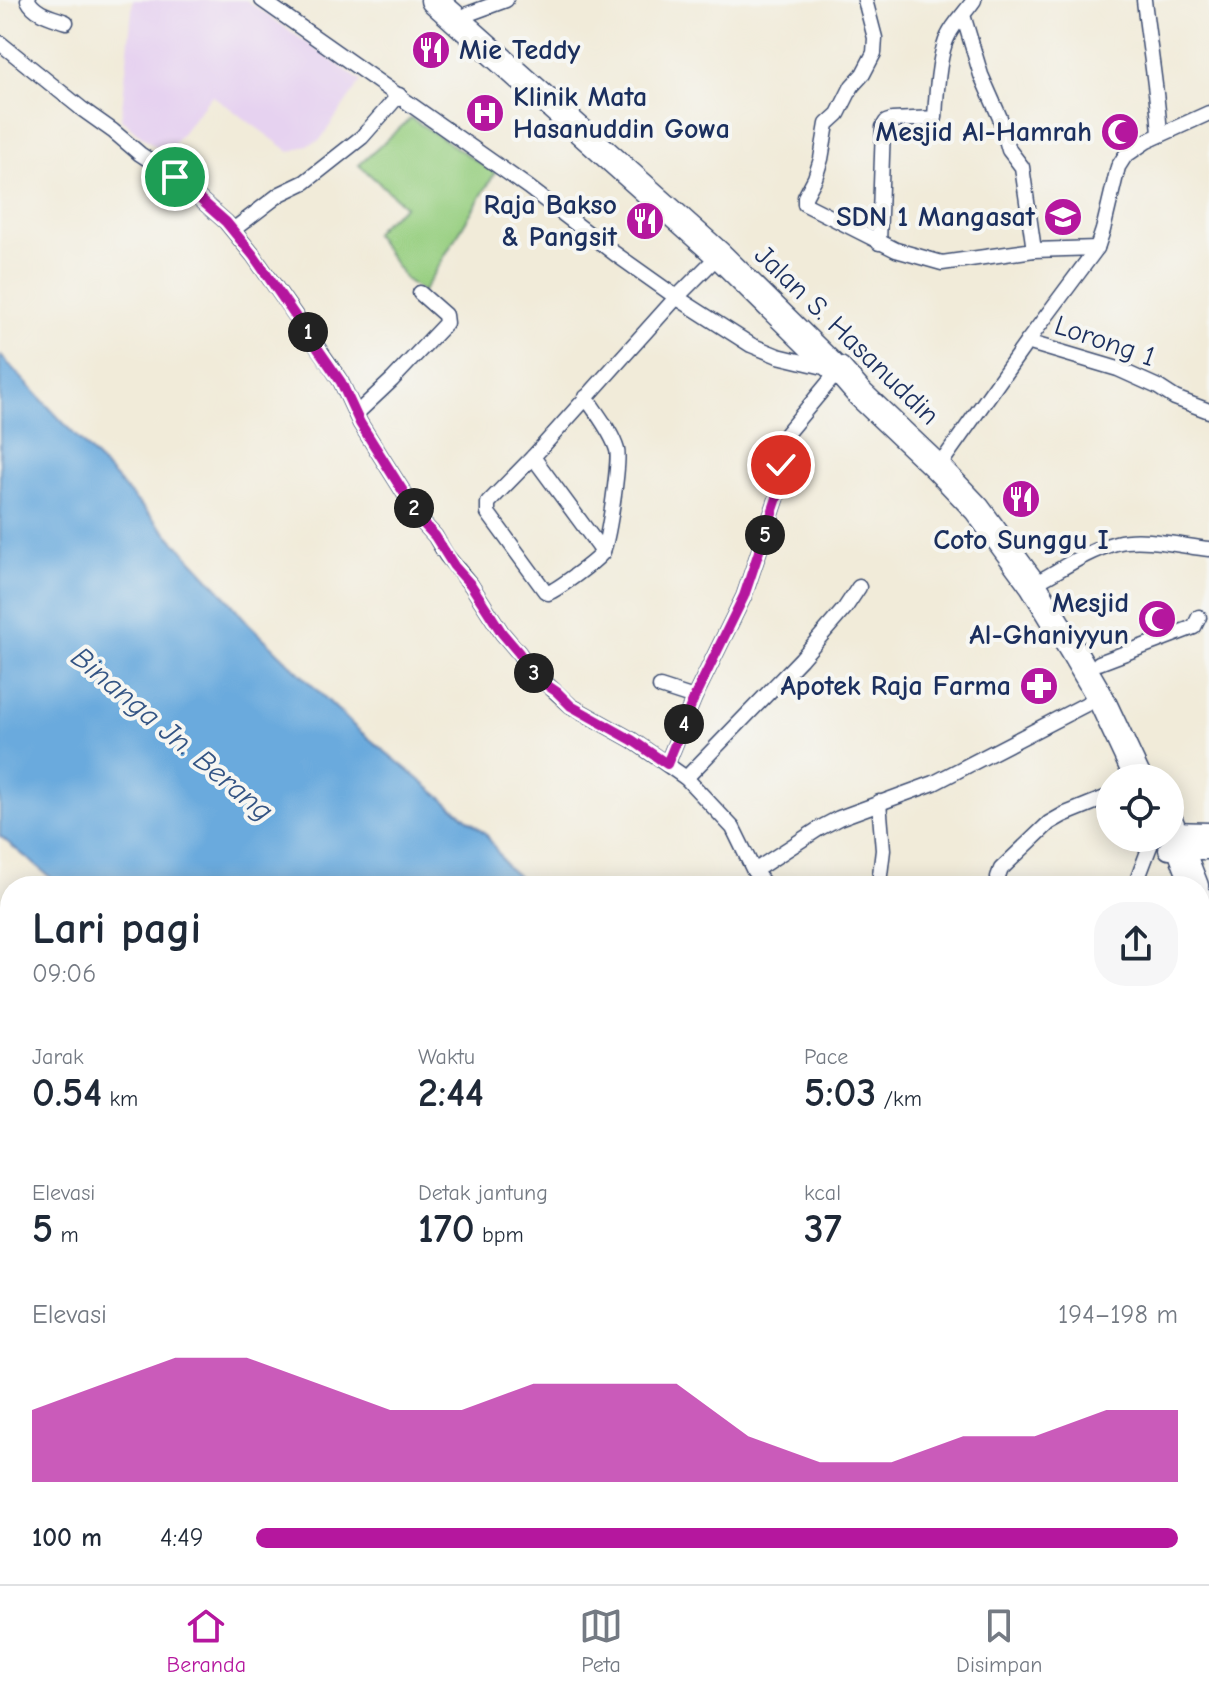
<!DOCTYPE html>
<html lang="id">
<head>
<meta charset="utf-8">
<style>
	:root { --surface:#fff; --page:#f6f6f7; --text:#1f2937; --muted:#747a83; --line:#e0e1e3; --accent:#b5179e }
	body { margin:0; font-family:"Comic Neue",sans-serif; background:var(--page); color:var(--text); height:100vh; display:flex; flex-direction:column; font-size:30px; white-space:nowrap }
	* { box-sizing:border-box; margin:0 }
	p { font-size:26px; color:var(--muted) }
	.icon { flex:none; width:44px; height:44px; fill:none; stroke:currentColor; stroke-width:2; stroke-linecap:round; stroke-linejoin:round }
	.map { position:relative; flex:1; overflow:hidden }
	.sheet { position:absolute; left:0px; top:876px; width:1210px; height:708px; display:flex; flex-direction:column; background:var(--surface); border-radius:32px 32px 0 0; box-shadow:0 4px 20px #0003 }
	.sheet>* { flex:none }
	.buttons { position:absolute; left:1096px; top:764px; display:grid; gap:16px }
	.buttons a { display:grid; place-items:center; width:88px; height:88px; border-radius:50%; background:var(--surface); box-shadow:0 4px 20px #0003; font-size:40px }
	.pin { position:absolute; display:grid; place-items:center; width:68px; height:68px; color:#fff; margin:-34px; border:4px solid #fff; border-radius:50%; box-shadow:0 2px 8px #0007 }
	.km { position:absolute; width:40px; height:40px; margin:-20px; border-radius:50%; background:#222; color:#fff; font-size:22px; line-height:40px; text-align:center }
	.round { display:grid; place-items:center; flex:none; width:84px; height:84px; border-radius:32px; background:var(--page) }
	.overview { display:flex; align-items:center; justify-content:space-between; height:136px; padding:0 32px }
	h1 { font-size:44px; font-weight:600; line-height:60px }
	.stats { display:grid; grid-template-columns:repeat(3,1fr); gap:12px; height:136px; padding:8px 32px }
	.stats div { display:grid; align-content:center }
	.stats b { font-size:40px; font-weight:600 }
	.stats small { font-size:22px; font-weight:400 }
	.stats p { font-size:22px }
	.chart { height:224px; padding:16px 32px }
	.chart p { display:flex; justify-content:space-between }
	.chart svg { width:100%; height:144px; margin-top:8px; fill:var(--accent); opacity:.7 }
	ul { padding:0 32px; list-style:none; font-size:26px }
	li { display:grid; grid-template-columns:128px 96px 1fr; align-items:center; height:60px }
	li i { height:20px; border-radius:10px; background:var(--accent) }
	.menu { display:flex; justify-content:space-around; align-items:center; height:112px; border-top:2px solid var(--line); background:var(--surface); font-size:22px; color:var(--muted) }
	.menu a { display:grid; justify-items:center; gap:4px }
	.menu .on { color:var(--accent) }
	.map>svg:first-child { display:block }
	.built { fill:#e6d2f0 }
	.green { fill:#98cf81; stroke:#5a7f70; stroke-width:2 }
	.water { fill:#6baadd; stroke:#436c9e; stroke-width:2 }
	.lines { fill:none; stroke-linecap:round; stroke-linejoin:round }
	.street-casing { stroke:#3b4b70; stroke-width:17 }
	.secondary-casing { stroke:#3b4b70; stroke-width:23 }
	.highway-casing { stroke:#3b4b70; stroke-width:29 }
	.street { stroke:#fff; stroke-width:14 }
	.secondary { stroke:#fff; stroke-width:20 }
	.highway { stroke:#fff; stroke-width:26 }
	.route-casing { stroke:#fff; stroke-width:16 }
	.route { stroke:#b5179e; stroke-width:10 }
	.labels { text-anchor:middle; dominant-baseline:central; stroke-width:8; stroke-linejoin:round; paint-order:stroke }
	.poi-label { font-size:28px; font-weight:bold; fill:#1b2f5e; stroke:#f6f6f2; text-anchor:end }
	.street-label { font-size:28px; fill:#1b2f5e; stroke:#f6f6f2 }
	.water-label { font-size:30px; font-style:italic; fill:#335484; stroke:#f6f6f2 }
</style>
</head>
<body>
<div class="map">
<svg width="1209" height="1584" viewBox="0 0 1209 1584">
	<rect width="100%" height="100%" fill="#f6f6f2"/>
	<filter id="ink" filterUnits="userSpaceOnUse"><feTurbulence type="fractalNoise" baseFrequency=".0125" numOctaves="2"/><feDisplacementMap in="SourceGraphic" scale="16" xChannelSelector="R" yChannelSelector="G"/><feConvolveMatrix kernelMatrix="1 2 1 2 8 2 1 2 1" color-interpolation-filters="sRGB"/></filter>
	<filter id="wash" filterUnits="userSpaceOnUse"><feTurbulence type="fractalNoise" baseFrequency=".006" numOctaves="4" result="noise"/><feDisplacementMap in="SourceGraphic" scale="32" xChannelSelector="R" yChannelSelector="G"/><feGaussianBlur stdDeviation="1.8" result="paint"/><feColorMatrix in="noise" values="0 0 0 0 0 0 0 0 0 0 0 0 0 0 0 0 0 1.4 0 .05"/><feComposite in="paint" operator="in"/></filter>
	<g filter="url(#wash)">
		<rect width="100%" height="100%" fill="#f1ebd9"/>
		<!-- built -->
		<path class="built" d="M133 0H246L361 81 320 140 290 152 212 95 165 155 121 119Z"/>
		<!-- green -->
		<path class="green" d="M411 118 495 173 423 292 405 279 374 233 381 225 405 206 359 165Z"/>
		<!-- water -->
		<g class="water">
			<path d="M0 355 220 590 248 623 355 727 486 834 507 867 530 886H61L0 836Z"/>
			<path d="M1200 1499 1209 1507V1584H831L821 1574H1200Z"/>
		</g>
	</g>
	<g filter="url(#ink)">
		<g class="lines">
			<defs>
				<g id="street">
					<path d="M28 0C35 14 52 17 66 22"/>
					<path d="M262 0 528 187 614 253 676 297 751 345 778 356 828 368"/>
					<path d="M865 0 875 38 874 53 863 74 852 86 838 114 827 124 821 159 815 178 805 197V204L896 250 942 263 1034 250 1097 248"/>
					<path d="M1144 0C1149 45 1157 89 1160 134"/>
					<path d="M468 14 506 0"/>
					<path d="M963 15 981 75 1000 118 1009 150 1022 167 1034 250"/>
					<path d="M0 43 82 109 113 131 140 154 175 177 226 222 253 255 330 365 341 382 360 423 423 523 435 536 446 555 471 585 502 633 519 653 528 667 571 706 632 740 686 778 733 828 754 871 766 886"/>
					<path d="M233 230 280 194 305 182 362 137 399 95"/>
					<path d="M879 243 883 127 886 122 892 120 935 118C936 98 939 53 948 36 954 23 966 12 974 0"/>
					<path d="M1027 342 1118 369 1158 387 1175 398 1209 411"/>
					<path d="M586 397C596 413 612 432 617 450 620 460 608 546 602 553 595 562 558 589 548 593L545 591 488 513V503L533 457 674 300 722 252"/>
					<path d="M356 414 392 380 446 323 445 315 420 293"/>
					<path d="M533 457 603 552"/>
					<path d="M942 462 1027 342 1097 248 1103 230 1118 167 1125 156 1147 141 1209 113"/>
					<path d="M1043 579C1066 566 1090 550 1116 543 1142 536 1182 546 1209 549"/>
					<path d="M1099 663 1194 627 1199 617"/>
					<path d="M660 687 694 698"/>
					<path d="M667 764 694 698 744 596 777 498 786 434 839 370"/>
					<path d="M686 778 801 659 845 608 859 587"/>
					<path d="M754 871 820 828 839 818 934 783 1100 697"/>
					<path d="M879 883 883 850 879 802"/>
					<path d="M999 886 998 877 1001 869 1049 823 1063 815 1110 796"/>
					<path d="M1135 886 1153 838"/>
					<path d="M1200 952 1207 939"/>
					<path d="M0 994 10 1001"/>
					<path d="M1200 1113 1209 1123"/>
					<path d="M1200 1288 1209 1295"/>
					<path d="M0 1394 9 1357"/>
					<path d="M0 1565H10"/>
					<path d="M45 1574 47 1584"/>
					<path d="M425 1574H434"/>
					<path d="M512 1584 514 1574"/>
					<path d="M526 1584 540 1574"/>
				</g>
				<g id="secondary">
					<path d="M1170 832 1209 833"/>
					<path d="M1169 849H1209"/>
					<path d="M0 1355 10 1358"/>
					<path d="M329 1574 338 1584"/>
				</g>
				<g id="highway">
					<path d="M434 0 719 255 836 370H839L860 394 938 468 977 509 1033 585 1072 649 1100 697 1138 778"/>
					<path d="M1170 822 1195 886"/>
					<path d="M1200 899 1209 922"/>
				</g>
			</defs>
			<!-- street casing -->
			<use href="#street" class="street-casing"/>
			<!-- secondary casing -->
			<use href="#secondary" class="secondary-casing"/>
			<!-- highway casing -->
			<use href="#highway" class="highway-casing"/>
			<!-- street -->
			<use href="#street" class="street"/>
			<!-- secondary -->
			<use href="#secondary" class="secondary"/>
			<!-- highway -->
			<use href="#highway" class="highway"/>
		</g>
	</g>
	<g class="lines" filter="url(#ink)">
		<defs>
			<path id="route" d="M175 177 226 222 253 255 341 382 360 423 423 523 435 536 454 566 471 585 502 633 519 653 528 667 541 681 557 692 571 706 632 740 667 764 694 698 744 596 777 498 781 465"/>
		</defs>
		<!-- route casing -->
		<use href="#route" class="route-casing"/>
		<!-- route -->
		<use href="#route" class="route"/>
	</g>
	<!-- icons -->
	<defs>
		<symbol id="restaurant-disc" viewBox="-11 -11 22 22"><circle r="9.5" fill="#b5179e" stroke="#f6f6f2"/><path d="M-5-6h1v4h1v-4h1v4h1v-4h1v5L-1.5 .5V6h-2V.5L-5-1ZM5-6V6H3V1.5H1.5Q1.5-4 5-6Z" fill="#fff"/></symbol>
		<symbol id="hospital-disc" viewBox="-11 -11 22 22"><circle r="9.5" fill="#b5179e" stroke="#f6f6f2"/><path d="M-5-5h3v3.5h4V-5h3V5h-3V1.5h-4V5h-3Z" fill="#fff"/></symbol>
		<symbol id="mosque-disc" viewBox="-11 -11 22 22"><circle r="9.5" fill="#b5179e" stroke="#f6f6f2"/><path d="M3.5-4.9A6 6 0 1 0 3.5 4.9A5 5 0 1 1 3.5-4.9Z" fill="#fff"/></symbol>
		<symbol id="school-disc" viewBox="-11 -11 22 22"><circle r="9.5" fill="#b5179e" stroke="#f6f6f2"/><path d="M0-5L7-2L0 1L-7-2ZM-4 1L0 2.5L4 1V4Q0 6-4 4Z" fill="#fff"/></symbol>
		<symbol id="pharmacy-disc" viewBox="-11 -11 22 22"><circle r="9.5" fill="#b5179e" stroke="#f6f6f2"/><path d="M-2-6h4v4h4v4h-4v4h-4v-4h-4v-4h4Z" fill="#fff"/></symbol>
	</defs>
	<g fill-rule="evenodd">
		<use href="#restaurant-disc" x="409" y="28" width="44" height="44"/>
		<use href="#hospital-disc" x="463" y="91" width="44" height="44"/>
		<use href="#mosque-disc" x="1098" y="110" width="44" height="44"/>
		<use href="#school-disc" x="1041" y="195" width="44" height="44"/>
		<use href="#restaurant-disc" x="623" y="199" width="44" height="44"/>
		<use href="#restaurant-disc" x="999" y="477" width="44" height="44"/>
		<use href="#mosque-disc" x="1135" y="597" width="44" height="44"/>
		<use href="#pharmacy-disc" x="1017" y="664" width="44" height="44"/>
	</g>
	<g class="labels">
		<!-- poi labels -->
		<g class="poi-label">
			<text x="459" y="50" text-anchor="start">Mie Teddy</text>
			<text x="513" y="97" text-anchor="start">Klinik Mata<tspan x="513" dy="32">Hasanuddin Gowa</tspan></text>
			<text x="1092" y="132">Mesjid Al-Hamrah</text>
			<text x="617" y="205">Raja Bakso<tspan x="617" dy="32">&amp; Pangsit</tspan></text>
			<text x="1035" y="217">SDN 1 Mangasat</text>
			<text x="1021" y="540" text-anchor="middle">Coto Sunggu I</text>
			<text x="1129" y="603">Mesjid<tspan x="1129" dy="32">Al-Ghaniyyun</tspan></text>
			<text x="1011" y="686">Apotek Raja Farma</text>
		</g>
		<!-- street labels -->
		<g class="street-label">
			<text transform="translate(847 335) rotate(44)">Jalan S. Hasanuddin</text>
			<text transform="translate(1105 341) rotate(19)">Lorong 1</text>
		</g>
		<!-- water labels -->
		<g class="water-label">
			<text transform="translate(172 734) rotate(40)">Binanga Jn. Berang</text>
		</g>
	</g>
</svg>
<div class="buttons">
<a><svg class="icon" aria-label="locate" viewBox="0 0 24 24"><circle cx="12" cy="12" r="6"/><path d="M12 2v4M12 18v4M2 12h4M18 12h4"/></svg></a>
</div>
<div class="pin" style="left:175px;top:177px;background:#1e9e55"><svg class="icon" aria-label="arrive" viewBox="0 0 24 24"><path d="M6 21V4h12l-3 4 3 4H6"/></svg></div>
<div class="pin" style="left:781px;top:465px;background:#d93025"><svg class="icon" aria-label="check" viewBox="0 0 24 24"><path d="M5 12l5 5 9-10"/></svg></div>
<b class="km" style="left:308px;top:332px">1</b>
<b class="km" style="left:414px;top:508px">2</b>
<b class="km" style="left:534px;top:673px">3</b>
<b class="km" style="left:684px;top:724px">4</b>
<b class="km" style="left:765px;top:535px">5</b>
<section class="sheet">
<div class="overview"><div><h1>Lari pagi</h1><p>09:06</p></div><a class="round"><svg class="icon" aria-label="share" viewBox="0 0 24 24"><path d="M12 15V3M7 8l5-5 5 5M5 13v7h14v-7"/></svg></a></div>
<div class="stats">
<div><p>Jarak</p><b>0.54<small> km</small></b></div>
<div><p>Waktu</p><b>2:44</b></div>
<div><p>Pace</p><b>5:03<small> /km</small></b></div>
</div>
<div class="stats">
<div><p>Elevasi</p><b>5<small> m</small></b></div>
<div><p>Detak jantung</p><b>170<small> bpm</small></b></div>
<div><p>kcal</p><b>37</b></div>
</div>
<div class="chart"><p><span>Elevasi</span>194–198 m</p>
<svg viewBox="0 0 160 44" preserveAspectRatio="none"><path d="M0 44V22L10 14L20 6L30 6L40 14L50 22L60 22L70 14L80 14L90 14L100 30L110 38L120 38L130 30L140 30L150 22L160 22V44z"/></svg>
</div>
<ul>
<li><b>100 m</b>4:49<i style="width:100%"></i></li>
</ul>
</section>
</div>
<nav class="menu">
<a class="on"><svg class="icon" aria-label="home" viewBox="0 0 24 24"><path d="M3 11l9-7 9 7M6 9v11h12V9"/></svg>Beranda</a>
<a><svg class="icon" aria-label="map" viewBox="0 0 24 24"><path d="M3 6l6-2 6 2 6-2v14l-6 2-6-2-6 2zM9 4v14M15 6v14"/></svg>Peta</a>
<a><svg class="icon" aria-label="saved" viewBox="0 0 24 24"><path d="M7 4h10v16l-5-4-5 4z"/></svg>Disimpan</a>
</nav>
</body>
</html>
